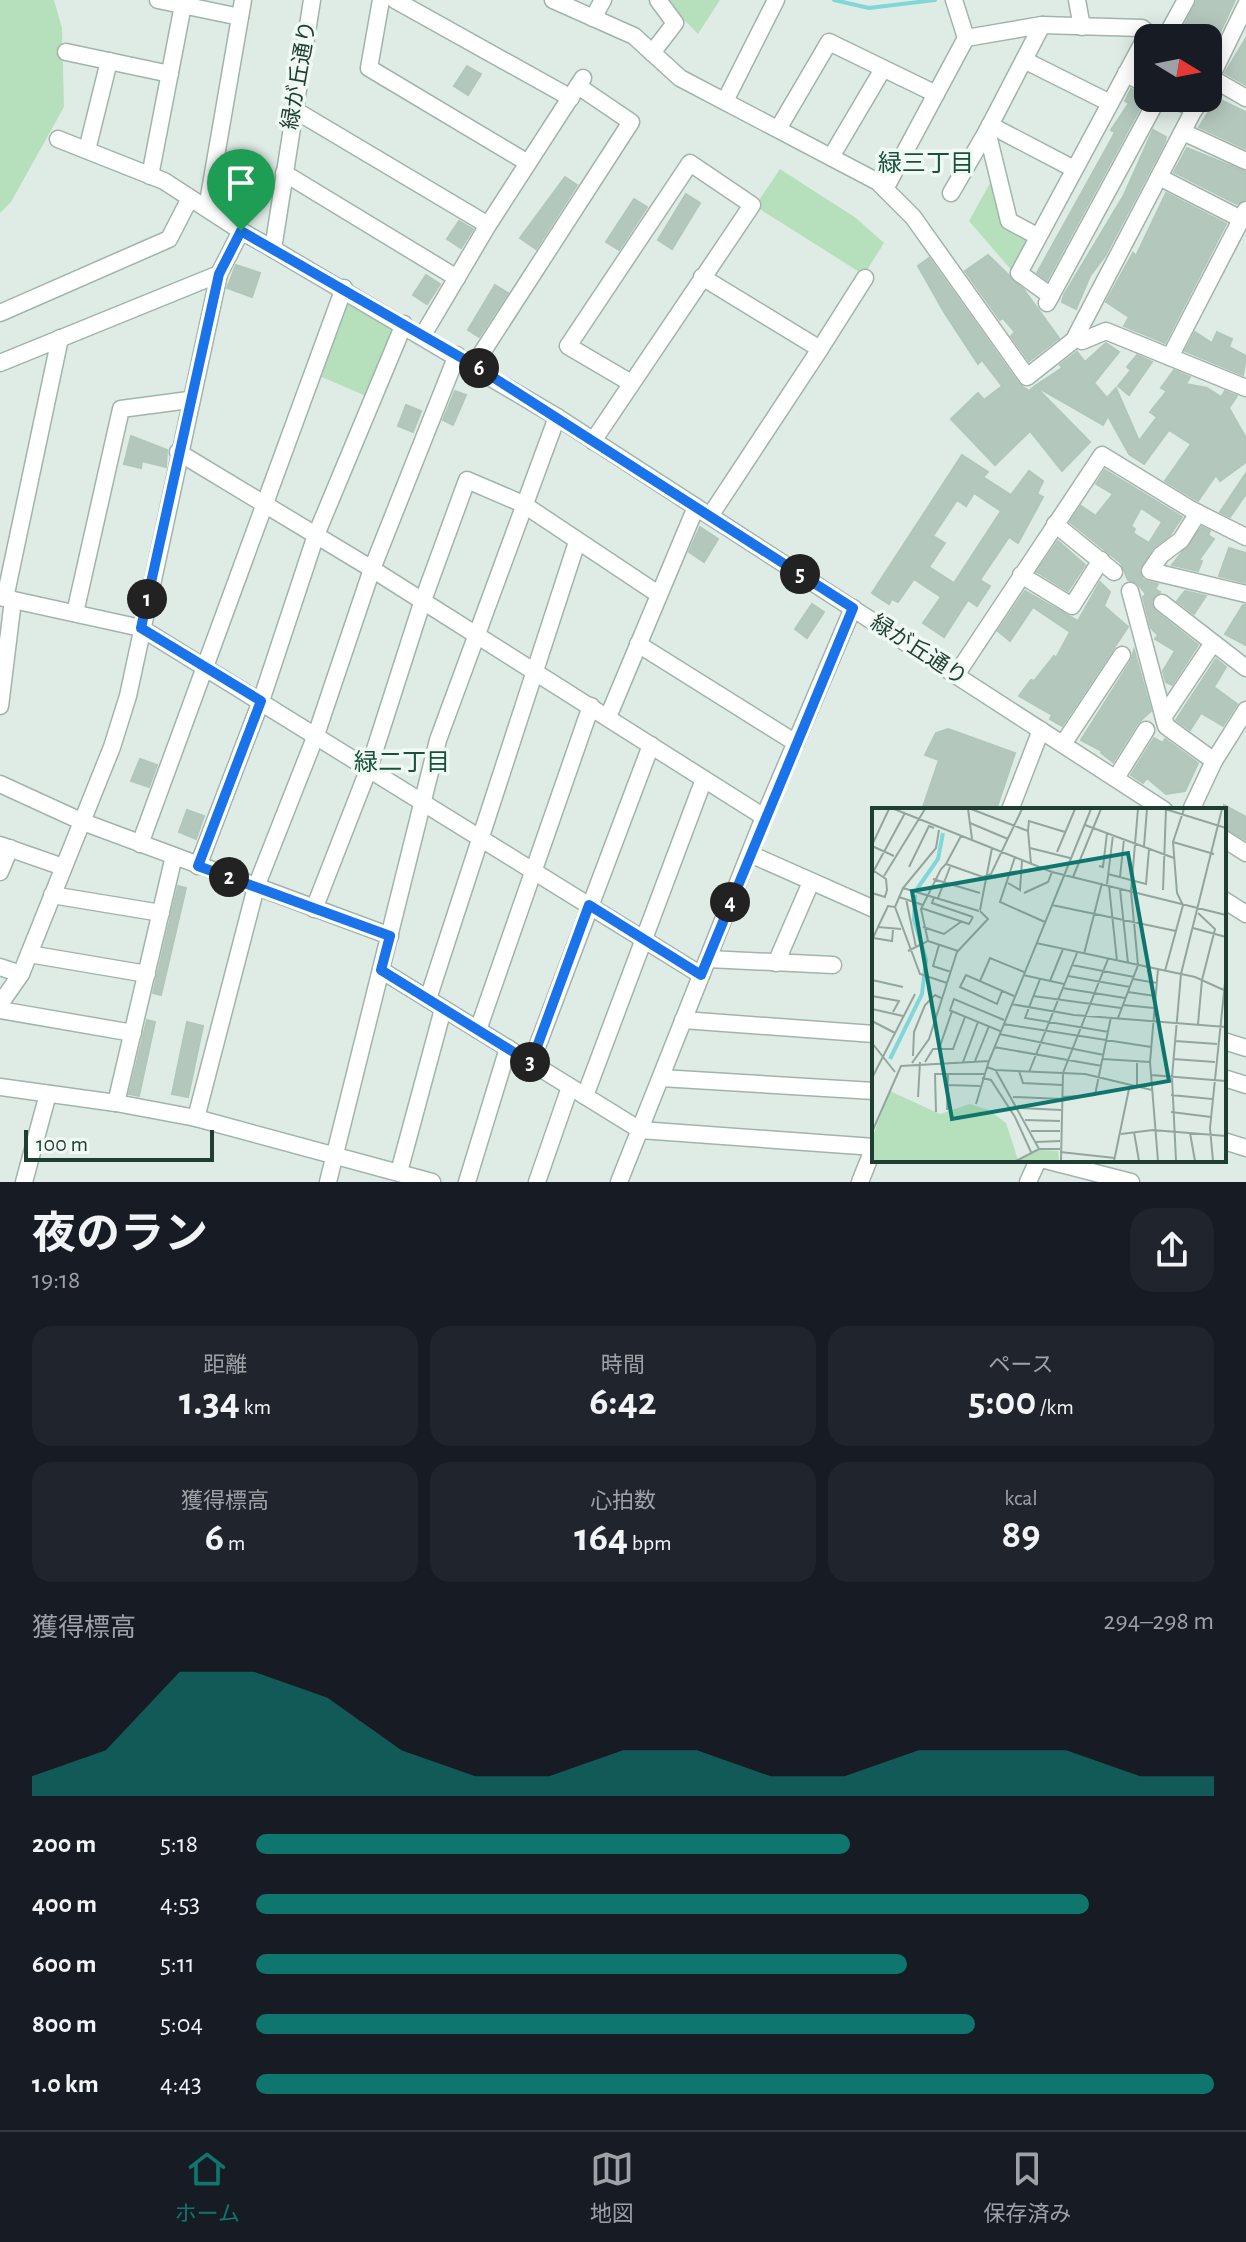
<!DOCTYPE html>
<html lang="ja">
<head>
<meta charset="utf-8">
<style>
	:root { --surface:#171b24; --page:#20242c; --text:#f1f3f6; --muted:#9ea1a6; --line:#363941; --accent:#0f766e }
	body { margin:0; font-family:"Alegreya Sans","Noto Sans JP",sans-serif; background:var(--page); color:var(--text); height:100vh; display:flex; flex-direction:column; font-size:30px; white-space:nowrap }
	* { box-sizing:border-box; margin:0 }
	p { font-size:26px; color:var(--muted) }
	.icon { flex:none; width:44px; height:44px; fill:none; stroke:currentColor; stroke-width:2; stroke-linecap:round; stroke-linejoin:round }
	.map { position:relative; height:1182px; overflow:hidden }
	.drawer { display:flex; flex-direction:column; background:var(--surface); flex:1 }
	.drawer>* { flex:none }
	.needle { width:52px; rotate:100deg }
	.buttons { position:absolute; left:1134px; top:24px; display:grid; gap:16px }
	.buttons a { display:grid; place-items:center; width:88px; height:88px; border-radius:16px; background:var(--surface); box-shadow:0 4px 20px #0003; font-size:40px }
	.scale { position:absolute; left:24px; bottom:20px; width:190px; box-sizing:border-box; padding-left:8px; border:4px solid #1e3e31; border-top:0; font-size:22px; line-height:28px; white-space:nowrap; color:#1e3e31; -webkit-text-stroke:6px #f0f9f3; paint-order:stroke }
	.pin { position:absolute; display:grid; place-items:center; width:68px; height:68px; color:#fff; margin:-82px -34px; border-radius:50% 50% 50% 0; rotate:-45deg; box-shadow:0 0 8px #0007 }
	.pin .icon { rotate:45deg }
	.km { position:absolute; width:40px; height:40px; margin:-20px; border-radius:50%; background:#222; color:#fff; font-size:22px; line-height:40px; text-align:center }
	.round { display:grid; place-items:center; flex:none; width:84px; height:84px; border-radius:24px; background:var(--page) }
	.overview { display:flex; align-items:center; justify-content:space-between; height:136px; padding:0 32px }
	h1 { font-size:44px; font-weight:700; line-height:60px }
	.stats { display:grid; grid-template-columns:repeat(3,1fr); gap:12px; height:136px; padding:8px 32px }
	.stats div { display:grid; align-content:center; border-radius:20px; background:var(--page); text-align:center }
	.stats b { font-size:40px; font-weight:700 }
	.stats small { font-size:22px; font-weight:400 }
	.stats p { font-size:22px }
	.chart { height:224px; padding:16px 32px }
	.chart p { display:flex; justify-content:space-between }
	.chart svg { width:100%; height:144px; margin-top:8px; fill:var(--accent); opacity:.7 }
	ul { padding:0 32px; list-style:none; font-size:26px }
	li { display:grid; grid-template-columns:128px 96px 1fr; align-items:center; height:60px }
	li i { height:20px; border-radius:10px; background:var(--accent) }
	.tabs { display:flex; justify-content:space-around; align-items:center; height:112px; border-top:2px solid var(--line); background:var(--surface); font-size:22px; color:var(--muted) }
	.tabs a { display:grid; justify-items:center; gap:4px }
	.tabs .active { color:var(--accent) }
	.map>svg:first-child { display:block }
	.green { fill:#b6e0bb }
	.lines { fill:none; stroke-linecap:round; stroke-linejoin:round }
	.stream { stroke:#81d7d8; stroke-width:4 }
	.building { fill:#b4c7bd; stroke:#b1c7ba; stroke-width:2; fill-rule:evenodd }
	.minor-casing { stroke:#a1b4ab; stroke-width:19 }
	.minor { stroke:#fff; stroke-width:16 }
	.route-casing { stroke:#fff; stroke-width:16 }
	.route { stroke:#1a73e8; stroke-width:10 }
	.labels { text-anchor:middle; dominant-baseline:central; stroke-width:7; stroke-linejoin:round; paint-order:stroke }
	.street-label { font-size:22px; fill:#1e3e31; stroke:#f0f9f3 }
	.neighbourhood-label { font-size:24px; fill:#18523c; stroke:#f0f9f3 }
	.inset-river { fill:none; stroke:#81d7d8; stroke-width:4 }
	.inset-road { fill:none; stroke:#92a69d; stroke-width:2 }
	.view { fill:#0f766e; fill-opacity:0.15; stroke:#0f766e; stroke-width:4 }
	.inset-edge { fill:none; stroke:#1e3e31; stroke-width:4 }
</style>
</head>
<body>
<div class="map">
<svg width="1246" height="1182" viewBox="0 0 1246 1182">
	<rect width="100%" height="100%" fill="#dfece5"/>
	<!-- green -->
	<g class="green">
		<path d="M0 0H54L62 28 64 107 11 202 0 213Z"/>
		<path d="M665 0H720L698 34Z"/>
		<path d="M780 169 856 218 884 243 864 275 755 206Z"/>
		<path d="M990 183 996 186 1028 243 1013 272 969 221Z"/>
		<path d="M345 296 393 325 366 396 317 375Z"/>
	</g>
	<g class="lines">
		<!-- stream -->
		<path class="stream" d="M834 0 869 8 935 0"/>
	</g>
	<!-- building -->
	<g class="building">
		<path d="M1197 0H1235L1208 58V38H1178Z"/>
		<path d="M1246 38V85L1225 73Z"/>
		<path d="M467 66 481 74 468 95 454 86Z"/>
		<path d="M1131 89 1146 97 1047 280 1037 273 1112 138 1115 132 1111 130 1129 103 1125 101Z"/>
		<path d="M1212 96 1246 112V149L1199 127 1211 108 1208 106Z"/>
		<path d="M1153 130 1166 137 1164 144 1105 256 1090 276 1076 309 1062 302 1064 295 1124 195Z"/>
		<path d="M1187 148 1246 172V199L1237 204 1174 172Z"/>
		<path d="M226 162 244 164 241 194 221 192Z"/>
		<path d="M565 177 577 185 536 249 520 238Z"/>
		<path d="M1166 193 1226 224 1165 343 1124 326 1129 317 1106 302 1133 253 1136 256Z"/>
		<path d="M686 194 700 203 672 249 658 240Z"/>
		<path d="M634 199 647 207 619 250 606 242Z"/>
		<path d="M459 221 473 229 461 248 447 239Z"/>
		<path d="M988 255 1024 290 1059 338 1029 361 1011 336 1015 332 1003 318 1000 320 965 271Z"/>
		<path d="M929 258 1018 383 1029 391 1035 386 1090 442 1062 471 1030 431 995 465 951 419 978 393 984 400 1002 386 982 360 978 364 944 312 918 266Z"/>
		<path d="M236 265 260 273 252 297 227 288Z"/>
		<path d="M426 275 440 284 427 304 413 295Z"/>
		<path d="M495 285 508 293 479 337 468 330Z"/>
		<path d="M1195 332 1212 343 1217 332 1232 339 1229 347 1246 356 1243 375 1185 351Z"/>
		<path d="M1106 343 1119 352 1094 383 1107 398 1116 388 1139 441 1157 417 1150 412 1167 391 1161 388 1174 370 1190 377 1186 384 1207 388 1221 397 1225 391 1237 396 1229 408 1246 438V462L1220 481 1216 475 1198 501 1165 481 1191 444 1169 430 1144 464 1129 454 1108 416 1103 425 1035 386 1062 368 1060 365 1077 352 1085 362Z"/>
		<path d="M1137 355 1152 362 1129 395 1118 386 1131 370 1127 367Z"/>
		<path d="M455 391 466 395 453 425 443 420Z"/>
		<path d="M406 405 421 411 413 432 398 426Z"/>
		<path d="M131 436 167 450 166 467 142 461 141 468 124 464Z"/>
		<path d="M962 455 988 472 983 477 1011 495 1029 471 1043 481 1037 494 1043 497 1018 543 1009 537 980 580 990 586 977 606 968 600 944 637 923 623 941 597 914 579 898 602 892 599 889 604 872 593ZM974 493 1001 511 954 583 929 567 945 543 933 536 957 500 966 506Z"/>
		<path d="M1105 470 1182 517 1170 535 1152 549 1139 570 1143 580 1158 584 1155 589 1160 592 1151 602 1155 611 1198 645 1172 685 1166 682 1163 671 1175 651 1155 639 1158 635 1151 628 1143 597 1146 594 1137 583 1128 580 1121 563 1070 522 1081 506 1102 520 1097 514 1113 494 1096 484ZM1141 508 1162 522 1149 543 1133 533 1135 529 1131 526Z"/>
		<path d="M1246 473V494L1230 517 1220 512Z"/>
		<path d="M700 527 718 539 704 562 689 552Z"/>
		<path d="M1202 527 1210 531 1208 535 1214 539 1199 560 1202 561 1198 571 1172 565Z"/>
		<path d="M1058 541 1085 565 1068 591 1037 572Z"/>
		<path d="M1229 548 1246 553V583L1219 576Z"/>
		<path d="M1100 582 1110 592 1104 606 1128 627 1062 726 1050 719 1052 715 1019 696 1031 680 1034 681 1054 656 1056 658 1070 632 1033 607 1010 641 998 631 1025 591 1078 621Z"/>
		<path d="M1185 591 1206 596 1194 614 1177 601Z"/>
		<path d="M812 604 824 612 807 638 795 629Z"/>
		<path d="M1243 605H1246V645L1225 634Z"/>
		<path d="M1134 650 1151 711 1137 724 1113 762 1101 753 1102 751 1081 740 1131 661Z"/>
		<path d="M1216 659 1226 667 1214 687 1237 704 1223 726 1201 713 1190 730 1176 720Z"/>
		<path d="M948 729 1015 753 996 810H922L939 760 925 755 936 733Z"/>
		<path d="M1154 738 1163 743 1165 739 1198 763 1185 791 1166 794 1147 778 1143 783 1131 775Z"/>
		<path d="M140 759 157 765 149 787 131 781Z"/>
		<path d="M1224 805 1246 817V840L1224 828Z"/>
		<path d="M187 810 204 816 196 839 179 832Z"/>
		<path d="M178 886 186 888 161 995 153 993Z"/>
		<path d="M147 1020 155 1022 139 1096 129 1094Z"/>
		<path d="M187 1022 203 1026 188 1097 172 1094Z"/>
	</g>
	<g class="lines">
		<defs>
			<g id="minor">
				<path d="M158 0 240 17"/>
				<path d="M312 0 273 249 557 417 1164 810"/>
				<path d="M381 0 369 68 528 163"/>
				<path d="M395 0 571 98"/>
				<path d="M553 0 634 36 680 78 878 182 913 217 1027 377 1074 340"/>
				<path d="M954 0 966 38 1042 25 1142 28 1155 38"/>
				<path d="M1077 0 1082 27"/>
				<path d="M593 18 603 0"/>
				<path d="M1165 38 1186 0"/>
				<path d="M66 52 170 74"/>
				<path d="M652 53 675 23 658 0"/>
				<path d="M1024 60 1110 103"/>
				<path d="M1126 73 1148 86"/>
				<path d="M1208 76 1246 98"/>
				<path d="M1208 83 1246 5"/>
				<path d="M1171 98 1195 109"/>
				<path d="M725 101 776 0"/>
				<path d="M293 109 488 225"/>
				<path d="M990 125 1074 169"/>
				<path d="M778 129 829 42 936 94"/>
				<path d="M1183 132 1246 161"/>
				<path d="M58 139 164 181 241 231"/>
				<path d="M87 150 109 61"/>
				<path d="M831 157 883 69"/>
				<path d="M284 173 457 278"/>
				<path d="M150 176 183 5"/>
				<path d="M1159 177 1241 219"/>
				<path d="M885 189 966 38"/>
				<path d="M951 193 987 131"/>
				<path d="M207 208 243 0"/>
				<path d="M1037 236 1009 221 987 131 1042 25"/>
				<path d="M702 277 820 349 710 516"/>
				<path d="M1051 296 1019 273 1148 33"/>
				<path d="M1047 303 1158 98"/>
				<path d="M0 313 169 239 190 198"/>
				<path d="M423 335 488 225 583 78"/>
				<path d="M1076 336 1200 98"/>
				<path d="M1082 341 1106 331 1246 388"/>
				<path d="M820 349 865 278"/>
				<path d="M1170 357 1246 210"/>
				<path d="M0 363 219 274"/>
				<path d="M474 365 631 122 578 86"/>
				<path d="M593 441 752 205 690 163 568 346 631 383"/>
				<path d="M178 452 372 569 764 817"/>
				<path d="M1198 513 1181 540 1161 555 1150 571 1246 594"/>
				<path d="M1055 524 1114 572"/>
				<path d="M1021 575 1072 606 1101 560"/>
				<path d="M1130 591 1166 726 1214 761"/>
				<path d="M0 597 141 628 701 975"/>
				<path d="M5 598 60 338"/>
				<path d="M1162 603 1246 668"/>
				<path d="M75 613 121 409 189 400"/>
				<path d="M638 644 796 743"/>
				<path d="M956 675 1102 455 1192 510 1246 537"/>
				<path d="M0 706 13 600"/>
				<path d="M1164 716 1213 643"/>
				<path d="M608 717 696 507"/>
				<path d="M1063 744 1122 655"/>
				<path d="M1116 778 1146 730"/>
				<path d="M0 784 83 822 390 936"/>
				<path d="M1010 810 1041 730"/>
				<path d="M1191 810 1214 761 1246 710"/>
				<path d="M1224 839 1246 853"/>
				<path d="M140 844 344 288"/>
				<path d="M0 845 63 867"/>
				<path d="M750 854 874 909"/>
				<path d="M198 866 261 701 316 535 404 324"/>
				<path d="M0 872 10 848"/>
				<path d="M52 895 161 913"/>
				<path d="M1224 900 1246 914"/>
				<path d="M314 909 369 768 422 603 467 480 523 504 658 594"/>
				<path d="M29 954 147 974"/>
				<path d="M708 959 833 965"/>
				<path d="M776 963 811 882"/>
				<path d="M0 967 21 974"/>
				<path d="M381 970 640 1130 874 1147"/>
				<path d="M428 999 577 542"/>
				<path d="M0 1004 21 974 29 954 112 747 128 696 219 274 241 231 273 249"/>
				<path d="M0 1010 133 1033"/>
				<path d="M683 1020 874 1034"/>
				<path d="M478 1030 591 706"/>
				<path d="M1224 1041 1246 1048"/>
				<path d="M531 1063 651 745"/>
				<path d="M661 1078 874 1091"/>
				<path d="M1224 1078 1246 1085"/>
				<path d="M0 1087 116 1103 196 1118 432 1182"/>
				<path d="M585 1096 704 779"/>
				<path d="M116 1103 174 856"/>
				<path d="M196 1118 256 887 316 735 372 569 457 355"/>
				<path d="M1224 1141 1246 1148"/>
				<path d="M1045 1160 1131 1182"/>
				<path d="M399 1172 443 1009"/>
				<path d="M24 1182 48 1094"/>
				<path d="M328 1182 438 740 557 417"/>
				<path d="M467 1182 508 1048"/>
				<path d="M537 1182 570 1087"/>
				<path d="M619 1182 764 817 853 608"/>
				<path d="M860 1182 874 1147"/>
				<path d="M1028 1182 1038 1160"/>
			</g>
		</defs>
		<!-- minor casing -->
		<use href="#minor" class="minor-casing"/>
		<!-- minor -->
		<use href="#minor" class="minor"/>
	</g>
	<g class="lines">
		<defs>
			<path id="route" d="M241 231 474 365 853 608 701 975 589 905 531 1063 381 970 390 936 198 866 261 701 141 628 219 274Z"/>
		</defs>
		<!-- route casing -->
		<use href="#route" class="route-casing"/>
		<!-- route -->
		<use href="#route" class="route"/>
	</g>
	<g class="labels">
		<!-- street labels -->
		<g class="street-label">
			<text transform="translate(299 75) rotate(-80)">緑が丘通り</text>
			<text transform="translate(919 650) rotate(33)">緑が丘通り</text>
		</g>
		<!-- neighbourhood labels -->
		<g class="neighbourhood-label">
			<text x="926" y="164">緑三丁目</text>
			<text x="402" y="763">緑二丁目</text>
		</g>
	</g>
	<!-- overview -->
	<g transform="translate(872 808)">
		<rect width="354" height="354" fill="#dfece5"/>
		<path d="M18 283 68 306 98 296 117 302 134 315 146 352 167 342 186 343 187 353H0V330Z" fill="#b6e0bb"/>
		<path class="inset-river" d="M45 81 66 51 71 25M18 251 50 186 54 152 42 112 43 87"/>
		<path class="inset-road" d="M22 1 180 64 354 107M96 1 100 31M99 1 156 23 159 56M293 1 354 20M98 15 136 31M213 17 302 50M67 22 64 40 31 80 23 99 48 166 75 175M156 23 157 13 193 24M301 34 342 46M0 37 17 1M0 38 22 48M272 38 275 1M158 40 198 50M185 44 203 1M143 49 128 94 173 114M74 56 89 28M227 58 231 59 235 25M37 59 57 18 62 20M0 66 33 5M236 66 274 76 277 41M12 68 53 1M201 69 229 1M248 69 252 31M61 71 108 85M136 75 148 82 150 52M235 76 241 27M237 78 245 153M31 80 107 103M248 81 256 155M291 82 294 1M0 85 13 89 15 82 14 71 2 63M152 85 176 74 180 64M27 89 51 97M62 89 60 95 101 109M66 90 78 59M34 91 44 139M180 97 304 123M49 100 97 116 101 109M108 102 120 40M326 105 343 121 330 172 326 216M6 119 16 98 23 99M51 119 72 126 90 113M321 120 354 129M21 122 20 133 1 130 6 119 29 121M56 133 86 143M164 135 323 169 354 183M67 137 61 158 79 164M36 143 56 133 49 101 69 61 74 56 111 69 119 66 150 1M212 146 230 75M200 157 262 169M293 163 311 97 305 85 301 34 312 1M151 167 192 176M196 168 258 179M168 171 153 210 237 224M261 171 285 175M0 172 31 179M108 173 118 150 152 164M178 173 191 141M190 180 253 190M130 183 125 196 88 179 94 167 142 188M256 184 283 188M0 188 27 193 21 204M161 188 249 200M139 196 202 207 354 219M251 197 282 200M0 201 31 208M77 202 128 223M78 202 82 191 132 212M246 210 266 157 259 83 266 1M0 213 23 225M131 216 279 239M127 226 232 247M303 233 345 236M0 235 23 264M122 239 230 258M67 241 80 203M41 248 42 224 53 197 63 187 69 190M231 251 278 254M301 251 343 254M103 253 117 218M117 253 115 259 123 262 213 266 280 282M265 253V279M53 254 61 241H81L93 209M91 254 106 214M40 255 57 231 85 144 116 111 108 103M124 263 167 341M147 263 151 275 190 277M157 264 205 145M279 267 354 273M0 270 43 186M110 270 119 272 143 309 159 344M75 277 108 278M299 287 340 291M46 289 48 254M141 289 190 291M190 289 223 287 239 209M104 296 115 259M148 300 189 302M75 302 76 266M64 304 63 266H112M299 304 339 309M153 312 188 313M159 323H188M0 324 29 258 117 253 219 1M262 324 267 353M318 325 323 353M249 326 281 322 354 328M164 334 188 333M188 344 243 350M144 353 167 341H188M189 353 191 265 236 151M242 353 258 276M286 353 278 254 286 161M304 353 300 269 309 166 350 1M341 353 338 320 354 165"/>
		<path class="view" d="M256 45 297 273 80 311 40 83Z"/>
		<rect width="354" height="354" class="inset-edge"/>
	</g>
</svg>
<div class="buttons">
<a><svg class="needle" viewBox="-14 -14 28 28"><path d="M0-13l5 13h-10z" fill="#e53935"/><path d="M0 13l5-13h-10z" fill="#9ea1a6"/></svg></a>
</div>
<div class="scale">100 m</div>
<div class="pin" style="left:241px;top:231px;background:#1e9e55"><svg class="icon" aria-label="arrive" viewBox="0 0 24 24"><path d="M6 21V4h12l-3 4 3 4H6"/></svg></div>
<b class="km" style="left:147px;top:599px">1</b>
<b class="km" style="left:229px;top:877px">2</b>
<b class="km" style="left:530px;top:1062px">3</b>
<b class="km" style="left:730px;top:902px">4</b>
<b class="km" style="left:800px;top:574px">5</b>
<b class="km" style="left:479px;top:368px">6</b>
</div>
<section class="drawer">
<div class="overview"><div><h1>夜のラン</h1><p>19:18</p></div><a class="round"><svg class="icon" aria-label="share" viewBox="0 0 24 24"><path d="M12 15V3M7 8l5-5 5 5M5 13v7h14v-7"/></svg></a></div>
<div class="stats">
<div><p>距離</p><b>1.34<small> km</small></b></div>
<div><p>時間</p><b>6:42</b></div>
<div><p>ペース</p><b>5:00<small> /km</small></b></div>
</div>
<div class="stats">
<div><p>獲得標高</p><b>6<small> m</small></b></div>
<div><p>心拍数</p><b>164<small> bpm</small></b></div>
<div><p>kcal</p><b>89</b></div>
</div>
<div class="chart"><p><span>獲得標高</span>294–298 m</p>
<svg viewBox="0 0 160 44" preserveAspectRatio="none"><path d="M0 44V38L10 30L20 6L30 6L40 14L50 30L60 38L70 38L80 30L90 30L100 38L110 38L120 30L130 30L140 30L150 38L160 38V44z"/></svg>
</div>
<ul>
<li><b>200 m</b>5:18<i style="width:62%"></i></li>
<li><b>400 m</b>4:53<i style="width:87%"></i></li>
<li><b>600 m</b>5:11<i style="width:68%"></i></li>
<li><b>800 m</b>5:04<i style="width:75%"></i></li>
<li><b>1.0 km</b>4:43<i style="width:100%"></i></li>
</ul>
</section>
<nav class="tabs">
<a class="active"><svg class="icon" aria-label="home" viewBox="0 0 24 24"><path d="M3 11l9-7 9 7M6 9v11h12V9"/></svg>ホーム</a>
<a><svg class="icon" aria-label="map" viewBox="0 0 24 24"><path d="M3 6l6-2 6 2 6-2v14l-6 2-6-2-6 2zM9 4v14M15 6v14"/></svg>地図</a>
<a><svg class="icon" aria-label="saved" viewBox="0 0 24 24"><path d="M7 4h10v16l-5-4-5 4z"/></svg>保存済み</a>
</nav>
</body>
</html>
